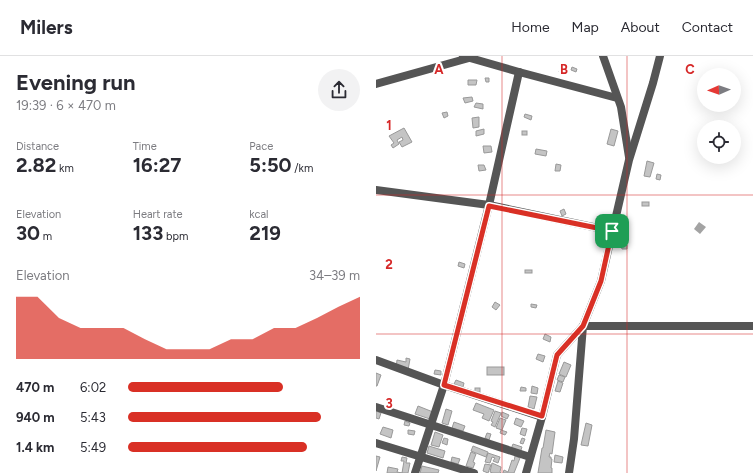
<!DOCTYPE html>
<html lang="en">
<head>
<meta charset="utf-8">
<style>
	:root { --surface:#fff; --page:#f2f2f3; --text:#2b2b33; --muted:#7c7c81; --line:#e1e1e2; --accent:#d93025 }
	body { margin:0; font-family:Figtree,sans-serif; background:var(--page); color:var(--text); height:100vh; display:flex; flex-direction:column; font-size:15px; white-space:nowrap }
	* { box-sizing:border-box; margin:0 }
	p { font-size:13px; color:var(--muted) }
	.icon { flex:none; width:22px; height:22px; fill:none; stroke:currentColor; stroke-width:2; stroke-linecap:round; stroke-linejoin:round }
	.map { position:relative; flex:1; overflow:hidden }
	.side { display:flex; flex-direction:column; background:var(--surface); width:376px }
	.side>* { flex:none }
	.needle { width:26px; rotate:268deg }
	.controls { position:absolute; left:321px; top:12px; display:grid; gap:8px }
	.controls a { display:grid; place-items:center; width:44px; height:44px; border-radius:50%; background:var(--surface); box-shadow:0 4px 16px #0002; font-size:20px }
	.pin { position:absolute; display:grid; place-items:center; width:34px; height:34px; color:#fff; margin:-17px; border-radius:8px; box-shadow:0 2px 6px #0006 }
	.round { display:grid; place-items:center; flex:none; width:42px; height:42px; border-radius:21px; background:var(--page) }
	.overview { display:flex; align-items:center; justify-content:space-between; height:68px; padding:0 16px }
	h1 { font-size:22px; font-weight:700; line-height:30px }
	.stats { display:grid; grid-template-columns:repeat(3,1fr); gap:6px; height:68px; padding:4px 16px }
	.stats div { display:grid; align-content:center }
	.stats b { font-size:20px; font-weight:700 }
	.stats small { font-size:11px; font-weight:400 }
	.stats p { font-size:11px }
	.chart { height:112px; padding:8px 16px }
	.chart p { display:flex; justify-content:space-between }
	.chart svg { width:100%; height:72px; margin-top:4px; fill:var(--accent); opacity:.7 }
	ul { padding:0 16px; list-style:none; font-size:13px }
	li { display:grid; grid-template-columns:64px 48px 1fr; align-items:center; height:30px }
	li i { height:10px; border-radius:5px; background:var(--accent) }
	header { display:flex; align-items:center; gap:24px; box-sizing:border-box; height:56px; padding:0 20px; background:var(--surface); border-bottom:1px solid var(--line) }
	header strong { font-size:19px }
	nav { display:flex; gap:22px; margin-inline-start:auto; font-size:14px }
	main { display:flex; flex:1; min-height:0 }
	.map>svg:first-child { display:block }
	.water { fill:#a3a3a3 }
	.building { fill:#c4c4c4; stroke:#999 }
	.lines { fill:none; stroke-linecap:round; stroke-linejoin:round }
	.minor { stroke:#555; stroke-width:8 }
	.route-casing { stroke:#fff; stroke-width:8 }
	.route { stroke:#d93025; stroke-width:5 }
	.grid { fill:none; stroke:#d62828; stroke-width:1; stroke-opacity:0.55 }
	.grid-label { font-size:13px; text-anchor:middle; font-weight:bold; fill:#d62828; stroke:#fff; stroke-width:4; stroke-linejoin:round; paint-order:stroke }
</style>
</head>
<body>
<header>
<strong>Milers</strong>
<nav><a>Home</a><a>Map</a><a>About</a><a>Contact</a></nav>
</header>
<main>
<section class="side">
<div class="overview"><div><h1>Evening run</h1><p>19:39 · 6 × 470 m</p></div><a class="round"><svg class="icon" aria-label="share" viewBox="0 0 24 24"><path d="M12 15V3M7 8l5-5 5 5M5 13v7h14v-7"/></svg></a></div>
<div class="stats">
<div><p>Distance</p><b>2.82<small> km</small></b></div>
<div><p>Time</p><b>16:27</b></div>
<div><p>Pace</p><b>5:50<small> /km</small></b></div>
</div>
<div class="stats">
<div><p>Elevation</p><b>30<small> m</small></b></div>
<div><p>Heart rate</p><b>133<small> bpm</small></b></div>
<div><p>kcal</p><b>219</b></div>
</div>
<div class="chart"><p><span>Elevation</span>34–39 m</p>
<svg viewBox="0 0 160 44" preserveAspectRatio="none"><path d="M0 44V6L10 6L20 19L30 25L40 25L50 25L60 32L70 38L80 38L90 38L100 32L110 32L120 25L130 25L140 19L150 12L160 6V44z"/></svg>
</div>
<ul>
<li><b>470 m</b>6:02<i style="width:67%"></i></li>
<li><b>940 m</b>5:43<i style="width:83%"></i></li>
<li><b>1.4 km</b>5:49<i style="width:77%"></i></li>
</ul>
</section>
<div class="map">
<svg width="377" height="417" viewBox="0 0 377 417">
	<rect width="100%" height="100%" fill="#fff"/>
	<!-- water -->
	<path class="water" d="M323 166 330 171 324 178 318 173Z"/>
	<!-- building -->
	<g class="building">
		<path d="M196 11 201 13 200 16 195 14Z"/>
		<path d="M185 12 191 15 190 18 183 16Z"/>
		<path d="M109 22H113V26H110Z"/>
		<path d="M92 24H101L100 29H92Z"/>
		<path d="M96 41 97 45 89 47 87 42Z"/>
		<path d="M100 47 107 48V53L98 51Z"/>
		<path d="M71 56 72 60 68 62 66 57Z"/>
		<path d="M149 58 156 60 155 64 148 61Z"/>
		<path d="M103 61V71L97 72 96 62Z"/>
		<path d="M28 72 36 86 26 91 23 86 27 84 26 81 21 84 23 88 17 92 15 89 18 87 13 80Z"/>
		<path d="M108 73V78L100 80V75Z"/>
		<path d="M235 73 242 75 238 90 231 88Z"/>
		<rect x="146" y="75" width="5" height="4"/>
		<path d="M107 90H115L116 96 108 97Z"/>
		<path d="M160 93 171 95 170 100 159 98Z"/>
		<path d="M271 105 278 107 274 121 268 120Z"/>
		<path d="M180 108 185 109 184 115H179Z"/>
		<path d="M102 109H108L110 114 103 115Z"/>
		<path d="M281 118 285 119 284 124 280 123Z"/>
		<rect x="266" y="146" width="7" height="4"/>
		<path d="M188 153 190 158 186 160 184 155Z"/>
		<path d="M251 189V193H246L245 190Z"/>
		<path d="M83 206 89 208 88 212 82 210Z"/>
		<rect x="149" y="214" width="7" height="3"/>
		<path d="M119 246 124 249 120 254 116 251Z"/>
		<path d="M155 248 161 249 160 252 155 251Z"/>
		<path d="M169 278 175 281 174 286 167 283Z"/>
		<path d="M162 298 169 300 167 306 160 303Z"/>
		<path d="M30 302 34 303 32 314 20 312 21 304 30 306Z"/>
		<path d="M188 306 195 309 190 321 183 318Z"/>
		<rect x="111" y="311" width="17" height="8"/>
		<path d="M59 314 65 315V319L58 318Z"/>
		<path d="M0 317 5 319 1 330H0Z"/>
		<path d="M183 319 189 321 187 326 181 324Z"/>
		<path d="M80 324 88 327 87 331 78 328Z"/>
		<path d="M182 325 187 327 184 336 179 335Z"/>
		<path d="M156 330 162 332 161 338 155 337Z"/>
		<path d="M145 331 150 332V335H144Z"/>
		<rect x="99" y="332" width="5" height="4"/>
		<path d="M154 340 161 341 158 353 152 351Z"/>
		<path d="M100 347 118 354 113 365 106 362 108 358 97 354Z"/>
		<path d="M42 350 57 356 54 363 39 358Z"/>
		<path d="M70 353 76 355 72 369 66 367Z"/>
		<path d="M0 355 5 357 3 363 0 362Z"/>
		<path d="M119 355 125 357 119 371 115 369 117 366 115 365Z"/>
		<path d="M126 356 133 359 131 363 125 360Z"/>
		<path d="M124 362 130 364 126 374 120 372Z"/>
		<path d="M140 362 148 365 145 371 138 368Z"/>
		<path d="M29 365 34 367 33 370 28 369Z"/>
		<path d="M78 366 89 370 87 375 76 372Z"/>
		<path d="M210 367 216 369 212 390 205 389Z"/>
		<path d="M7 371 17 374 15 382 4 378Z"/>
		<path d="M146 372 151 373 149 380 144 378Z"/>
		<path d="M32 374 39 375 38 379 32 378Z"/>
		<path d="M125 374 131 376 129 379 124 377Z"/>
		<path d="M170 374 179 376 176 398 174 397 173 401H175V403H176L175 412H176V417H162L166 392H167Z"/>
		<path d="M59 376 67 379 63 391 55 389Z"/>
		<path d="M111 377 115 378 113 384 109 382Z"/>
		<path d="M68 382 72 383 71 389 66 387Z"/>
		<path d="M146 382 149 383 147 388 144 387Z"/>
		<path d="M137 388 146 391 144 397 135 393Z"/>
		<path d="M53 390 69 395 67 402 51 397Z"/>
		<path d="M97 390 112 396 110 401 95 395Z"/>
		<path d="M95 396 100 398 97 406 99 407 97 412 90 410Z"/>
		<path d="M112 397 124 401 122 407 117 405 119 402 116 401 114 407 109 406Z"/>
		<path d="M179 399 187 401 186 407 178 406Z"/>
		<path d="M0 400 4 401 0 415Z"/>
		<path d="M139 400 144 402 138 417H127L128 414 132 416 136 404 138 405Z"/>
		<path d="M26 401 31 402 30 407H34L32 417H11L12 411 22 413 21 416 26 417 28 405H25Z"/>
		<path d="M76 401 84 403 82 408 75 406Z"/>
		<path d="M116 407 125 411 124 416 125 417H117L114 416Z"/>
		<path d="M109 408 115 409 112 417 107 415Z"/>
		<path d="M46 410 63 414 62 417H44Z"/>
	</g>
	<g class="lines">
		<!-- minor -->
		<g class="minor">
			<path d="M87 0 143 16 241 42"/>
			<path d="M227 0 245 51 253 101"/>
			<path d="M0 28 93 2"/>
			<path d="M0 134 113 149 236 175"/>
			<path d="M0 304 68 329 166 361"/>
			<path d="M0 351 154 401"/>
			<path d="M0 387 98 417"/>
			<path d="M39 417 68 329 113 149 143 16"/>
			<path d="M150 417 166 361 181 299 207 270 225 225 253 104 277 27 284 0"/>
			<path d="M193 417 198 383 207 270H377"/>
		</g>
	</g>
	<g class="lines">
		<defs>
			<path id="route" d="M113 150 236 175 225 225 207 270 181 299 166 360 68 329Z"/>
		</defs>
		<!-- route casing -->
		<use href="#route" class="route-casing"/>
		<!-- route -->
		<use href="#route" class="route"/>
	</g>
	<!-- grid -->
	<path class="grid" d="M126 0V417M251 0V417M0 139H377M0 278H377"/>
	<g class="grid-label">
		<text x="63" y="18">A</text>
		<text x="188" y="18">B</text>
		<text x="314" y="18">C</text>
		<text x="13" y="74">1</text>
		<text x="13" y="213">2</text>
		<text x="13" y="352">3</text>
	</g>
</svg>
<div class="controls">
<a><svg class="needle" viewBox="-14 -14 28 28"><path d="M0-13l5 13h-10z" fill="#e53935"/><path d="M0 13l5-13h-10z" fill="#7c7c81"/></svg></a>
<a><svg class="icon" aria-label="locate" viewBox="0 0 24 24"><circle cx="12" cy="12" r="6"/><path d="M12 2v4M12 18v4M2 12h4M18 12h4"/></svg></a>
</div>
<div class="pin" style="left:236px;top:175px;background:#1e9e55"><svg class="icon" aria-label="arrive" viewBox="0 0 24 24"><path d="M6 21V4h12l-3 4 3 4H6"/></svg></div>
</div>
</main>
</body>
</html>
